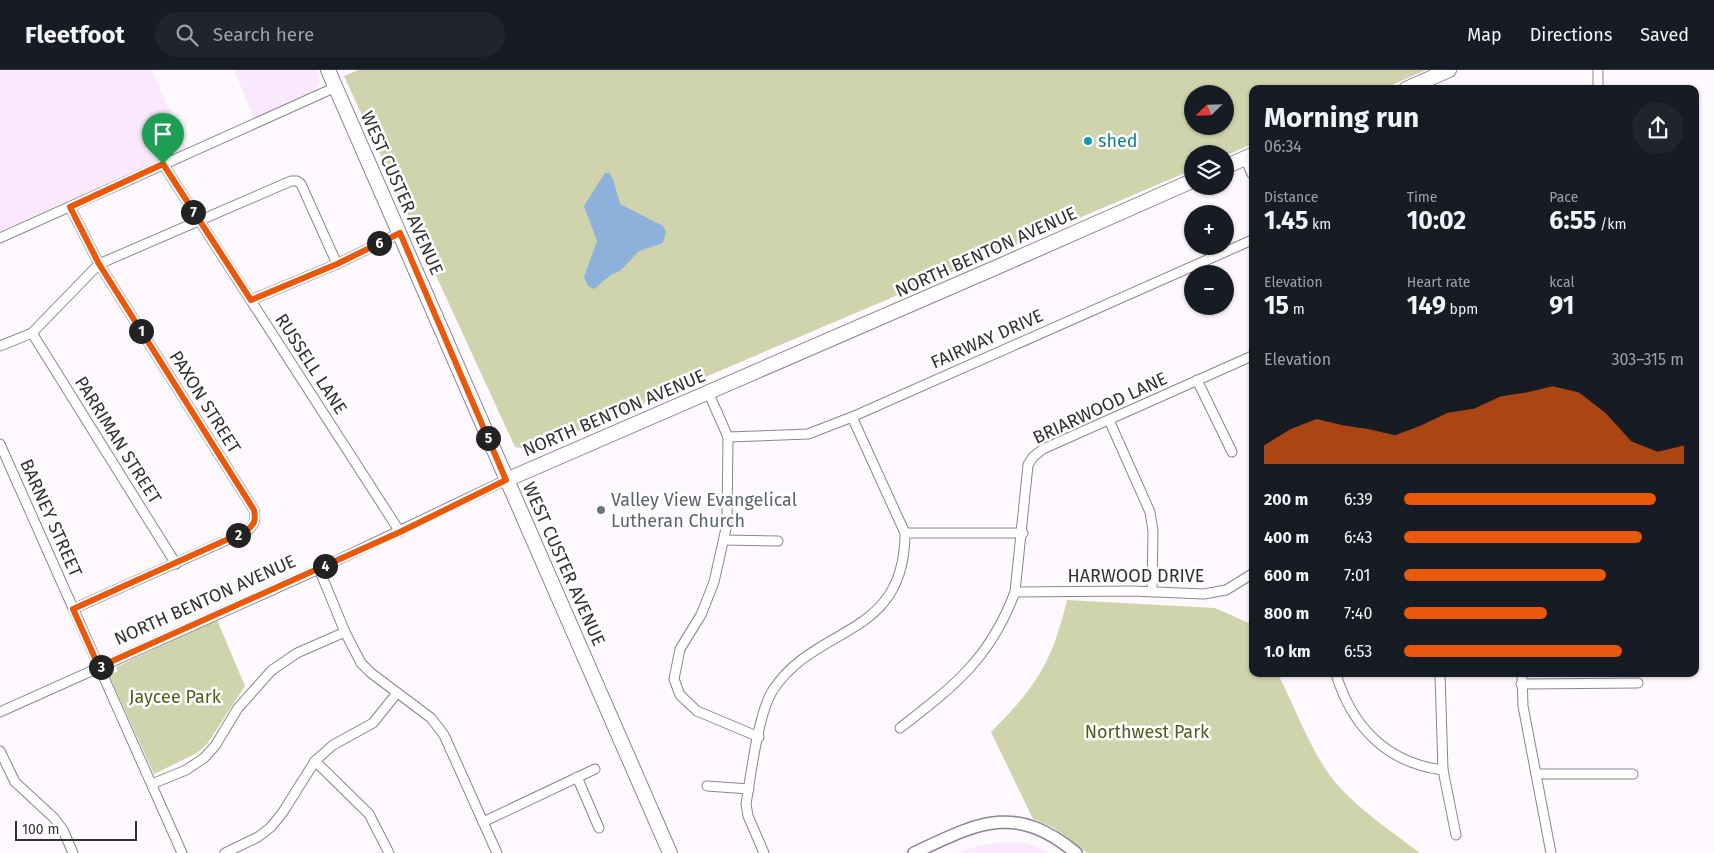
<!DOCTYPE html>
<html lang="en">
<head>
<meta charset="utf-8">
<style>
	:root { --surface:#171b24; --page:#20242c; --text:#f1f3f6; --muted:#9ea1a6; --line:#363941; --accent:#ea580c }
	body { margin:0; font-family:"Fira Sans",sans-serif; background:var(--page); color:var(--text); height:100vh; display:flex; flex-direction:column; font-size:19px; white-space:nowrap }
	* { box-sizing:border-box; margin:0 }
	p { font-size:16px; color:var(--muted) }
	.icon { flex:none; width:28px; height:28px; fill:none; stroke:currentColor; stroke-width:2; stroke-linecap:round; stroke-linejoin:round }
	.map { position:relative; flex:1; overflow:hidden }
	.drawer { position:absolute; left:1249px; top:15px; width:450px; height:592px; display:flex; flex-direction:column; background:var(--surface); border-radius:10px; box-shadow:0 1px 4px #0004 }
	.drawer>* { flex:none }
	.needle { width:32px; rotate:247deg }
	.tools { position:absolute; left:1184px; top:15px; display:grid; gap:10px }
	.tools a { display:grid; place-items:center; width:50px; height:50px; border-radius:50%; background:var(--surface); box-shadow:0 1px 4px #0004; font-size:25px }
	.scale { position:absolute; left:15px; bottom:12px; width:122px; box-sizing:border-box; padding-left:5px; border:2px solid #332f34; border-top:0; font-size:14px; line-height:18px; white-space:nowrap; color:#332f34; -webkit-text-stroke:4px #fff; paint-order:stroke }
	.pin { position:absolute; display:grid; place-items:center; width:42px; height:42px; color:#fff; margin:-51px -21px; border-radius:50% 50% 50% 0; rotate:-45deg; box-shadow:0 0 5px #0007 }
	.pin .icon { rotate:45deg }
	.km { position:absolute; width:25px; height:25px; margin:-12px; border-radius:50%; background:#222; color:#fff; font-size:14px; line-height:25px; text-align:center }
	.round { display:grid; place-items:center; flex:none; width:52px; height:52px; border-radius:26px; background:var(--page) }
	.head { display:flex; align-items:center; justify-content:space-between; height:85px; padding:0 15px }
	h1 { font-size:28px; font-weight:700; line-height:38px }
	.metrics { display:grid; grid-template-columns:repeat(3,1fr); gap:8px; height:85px; padding:5px 15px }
	.metrics div { display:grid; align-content:center }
	.metrics b { font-size:25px; font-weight:700 }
	.metrics small { font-size:14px; font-weight:400 }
	.metrics p { font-size:14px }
	.chart { height:140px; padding:10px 15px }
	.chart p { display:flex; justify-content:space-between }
	.chart svg { width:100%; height:90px; margin-top:5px; fill:var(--accent); opacity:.7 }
	ul { padding:0 15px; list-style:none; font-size:16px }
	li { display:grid; grid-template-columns:80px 60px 1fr; align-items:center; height:38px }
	li i { height:12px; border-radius:6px; background:var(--accent) }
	header { display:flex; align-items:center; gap:30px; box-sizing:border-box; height:70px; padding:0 25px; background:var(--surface); border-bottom:1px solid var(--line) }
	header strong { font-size:24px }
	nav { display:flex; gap:28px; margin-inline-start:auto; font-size:18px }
	.search { width:350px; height:45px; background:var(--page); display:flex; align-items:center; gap:12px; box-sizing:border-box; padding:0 18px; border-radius:28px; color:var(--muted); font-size:19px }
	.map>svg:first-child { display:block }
	.built { fill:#fae9fc }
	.green { fill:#d0d4ac; fill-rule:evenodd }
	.water { fill:#8eb1dc }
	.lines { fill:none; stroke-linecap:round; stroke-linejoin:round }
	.minor-casing { stroke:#8d838f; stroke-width:11 }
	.tertiary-casing { stroke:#8d838f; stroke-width:14 }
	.secondary-casing { stroke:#8d838f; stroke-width:16 }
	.minor { stroke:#fff; stroke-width:9 }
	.tertiary { stroke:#fff; stroke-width:11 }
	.secondary { stroke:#fff; stroke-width:14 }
	.route-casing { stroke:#fff; stroke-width:10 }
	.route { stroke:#ea580c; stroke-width:6 }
	.culture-dot { fill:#0f9aa8; stroke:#fff; stroke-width:2 }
	.worship-dot { fill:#6b7280; stroke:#fff; stroke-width:2 }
	.labels { text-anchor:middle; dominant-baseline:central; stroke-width:5; stroke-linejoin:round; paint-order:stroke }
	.culture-label { font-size:18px; fill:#0d838f; stroke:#fff; text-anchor:start }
	.street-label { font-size:18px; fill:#332f34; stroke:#fff }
	.worship-label { font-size:18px; fill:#5b616d; stroke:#fff; text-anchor:start }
	.park-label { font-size:18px; fill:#575a1d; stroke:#fff }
</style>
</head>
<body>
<header>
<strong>Fleetfoot</strong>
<div class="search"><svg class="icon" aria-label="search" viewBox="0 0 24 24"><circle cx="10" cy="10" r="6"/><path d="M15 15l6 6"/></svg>Search here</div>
<nav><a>Map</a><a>Directions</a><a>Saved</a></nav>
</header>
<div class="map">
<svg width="1714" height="783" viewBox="0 0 1714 783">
	<rect width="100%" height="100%" fill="#fef9fe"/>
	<!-- built -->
	<g class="built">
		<path d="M0 0H152L187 80 0 168Z"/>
		<path d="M234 0H318L320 12 316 20 309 26 255 50Z"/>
		<path d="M1005 772 1028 773 1050 783H959L977 776Z"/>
	</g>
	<!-- green -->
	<g class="green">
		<path d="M358 0H1426L1383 19H1252V74L1225 86V84H1192V100L543 376 527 379 515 377 344 6ZM1192 24H1225V56H1192Z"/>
		<path d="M1067 530 1215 538 1251 554 1252 604H1278C1296 639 1310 681 1335 712 1359 740 1391 761 1420 783H1087L1054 758 1033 749 991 662C1036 617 1052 593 1067 530Z"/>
		<path d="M217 550 245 616 207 674 197 683 154 704 109 605 118 601 116 597Z"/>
	</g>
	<!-- water -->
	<path class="water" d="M605 103H609L613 109 620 134 663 156 666 162 663 173 639 181 620 201 611 205 594 219 588 216 584 207 597 171 584 136Z"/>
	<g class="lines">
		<defs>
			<g id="minor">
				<path d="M1598 0V19"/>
				<path d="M1245 88 1252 104"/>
				<path d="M163 94 400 462"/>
				<path d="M70 137 99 194 254 440C256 450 255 454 247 461L73 539"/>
				<path d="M0 168 336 17"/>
				<path d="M251 230 337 194 400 163"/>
				<path d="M32 263 176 494"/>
				<path d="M0 276 32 263 99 194 291 111H297L301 114 337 194"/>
				<path d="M1197 310 1232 382"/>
				<path d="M709 324 728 367 727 454 714 512 701 545 680 579 674 609 680 625 697 641 759 667"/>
				<path d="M1109 350 1150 442 1153 461 1152 522"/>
				<path d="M728 367 808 364 852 347 1252 170"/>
				<path d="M0 374 182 783"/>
				<path d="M905 463H1023"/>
				<path d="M724 470 778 471"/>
				<path d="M319 499 345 562 361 593 371 603 431 648 444 665 497 783"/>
				<path d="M1015 522 1132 521 1204 524 1226 520 1252 504"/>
				<path d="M1336 604C1352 657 1387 693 1443 700"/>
				<path d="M1440 604 1443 700 1456 765"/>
				<path d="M1522 604 1523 636 1551 783"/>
				<path d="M1521 614 1638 613"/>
				<path d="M0 642 319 499 506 410"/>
				<path d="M900 658C954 616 990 589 1015 522L1028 395 1033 387 1043 379 1252 286"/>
				<path d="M0 681 15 712 54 748 63 760 73 783"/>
				<path d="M315 691 369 744 389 783"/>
				<path d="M1536 704H1633"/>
				<path d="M577 707 599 758"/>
				<path d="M152 714 186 700 204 688 215 676 238 638 272 600 297 583 345 562"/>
				<path d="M707 716 749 719"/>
				<path d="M483 752 595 699"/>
				<path d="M225 783 258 767 271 757 283 742 315 691 333 675 373 653 397 623"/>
				<path d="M764 783 748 746 746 734C751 705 758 643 773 620 816 554 905 569 905 463L852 347"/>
			</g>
			<path id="tertiary" d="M914 783C978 753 1014 732 1076 783"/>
			<g id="secondary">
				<path d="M328 0 670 783"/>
				<path d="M1406 19 1449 0"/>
				<path d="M1225 97 1252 85"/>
				<path d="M506 410C736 312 964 212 1192 111"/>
			</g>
		</defs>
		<!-- minor casing -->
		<use href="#minor" class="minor-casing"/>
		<!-- tertiary casing -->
		<use href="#tertiary" class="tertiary-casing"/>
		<!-- secondary casing -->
		<use href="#secondary" class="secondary-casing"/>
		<!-- minor -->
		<use href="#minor" class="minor"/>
		<!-- tertiary -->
		<use href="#tertiary" class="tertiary"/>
		<!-- secondary -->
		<use href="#secondary" class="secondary"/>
	</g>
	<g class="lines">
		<defs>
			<path id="route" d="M163 94 251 230 337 194 400 163 506 410 400 462 99 597 73 539 246 461C255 454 256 450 254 440L99 194 70 137Z"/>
		</defs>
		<!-- route casing -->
		<use href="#route" class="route-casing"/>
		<!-- route -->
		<use href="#route" class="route"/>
	</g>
	<!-- markers -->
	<circle class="culture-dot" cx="1088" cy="71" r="5"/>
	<circle class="worship-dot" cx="601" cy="440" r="5"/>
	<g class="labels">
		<!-- culture labels -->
		<g class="culture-label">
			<text x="1098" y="71">shed</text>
		</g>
		<!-- street labels -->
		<g class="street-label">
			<text transform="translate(402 123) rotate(66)">WEST CUSTER AVENUE</text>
			<text transform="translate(986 182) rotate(-24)">NORTH BENTON AVENUE</text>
			<text transform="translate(987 269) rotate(-24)">FAIRWAY DRIVE</text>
			<text transform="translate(311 294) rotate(57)">RUSSELL LANE</text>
			<text transform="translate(205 332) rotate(58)">PAXON STREET</text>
			<text transform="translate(1100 338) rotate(-25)">BRIARWOOD LANE</text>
			<text transform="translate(614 343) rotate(-23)">NORTH BENTON AVENUE</text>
			<text transform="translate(118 370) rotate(58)">PARRIMAN STREET</text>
			<text transform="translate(51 448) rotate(66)">BARNEY STREET</text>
			<text transform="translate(564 494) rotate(66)">WEST CUSTER AVENUE</text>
			<text x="1136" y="506">HARWOOD DRIVE</text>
			<text transform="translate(205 530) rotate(-24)">NORTH BENTON AVENUE</text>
		</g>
		<!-- worship labels -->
		<g class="worship-label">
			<text x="611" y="430">Valley View Evangelical<tspan x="611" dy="21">Lutheran Church</tspan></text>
		</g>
		<!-- park labels -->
		<g class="park-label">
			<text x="175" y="627">Jaycee Park</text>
			<text x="1147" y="662">Northwest Park</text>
		</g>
	</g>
</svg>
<div class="tools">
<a><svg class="needle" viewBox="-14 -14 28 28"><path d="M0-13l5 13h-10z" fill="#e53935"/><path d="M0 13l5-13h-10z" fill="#9ea1a6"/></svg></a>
<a><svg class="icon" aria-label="layers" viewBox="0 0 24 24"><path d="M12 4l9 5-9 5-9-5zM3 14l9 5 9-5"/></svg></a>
<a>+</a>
<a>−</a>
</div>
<div class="scale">100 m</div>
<div class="pin" style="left:163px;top:94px;background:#1e9e55"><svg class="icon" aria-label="arrive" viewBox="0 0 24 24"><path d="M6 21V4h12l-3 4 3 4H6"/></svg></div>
<b class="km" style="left:141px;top:261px">1</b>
<b class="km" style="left:238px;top:465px">2</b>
<b class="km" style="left:101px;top:597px">3</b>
<b class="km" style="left:325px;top:496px">4</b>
<b class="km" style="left:488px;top:368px">5</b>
<b class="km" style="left:379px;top:173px">6</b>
<b class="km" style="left:193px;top:142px">7</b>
<section class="drawer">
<div class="head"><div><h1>Morning run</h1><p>06:34</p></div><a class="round"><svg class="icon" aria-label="share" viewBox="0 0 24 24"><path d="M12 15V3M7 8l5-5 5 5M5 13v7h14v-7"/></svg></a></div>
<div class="metrics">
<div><p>Distance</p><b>1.45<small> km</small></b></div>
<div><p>Time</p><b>10:02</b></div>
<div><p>Pace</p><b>6:55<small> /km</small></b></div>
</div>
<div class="metrics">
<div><p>Elevation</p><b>15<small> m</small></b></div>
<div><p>Heart rate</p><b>149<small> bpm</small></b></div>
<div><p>kcal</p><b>91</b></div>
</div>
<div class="chart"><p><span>Elevation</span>303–315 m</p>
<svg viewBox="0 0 160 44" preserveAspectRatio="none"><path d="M0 44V35L10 27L20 22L30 25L40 27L50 30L60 25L70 19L80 17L90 11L100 9L110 6L120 9L130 19L140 33L150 38L160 35V44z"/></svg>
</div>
<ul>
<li><b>200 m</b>6:39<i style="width:90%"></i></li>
<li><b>400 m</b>6:43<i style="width:85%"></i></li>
<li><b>600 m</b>7:01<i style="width:72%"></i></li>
<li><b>800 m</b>7:40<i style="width:51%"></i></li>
<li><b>1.0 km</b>6:53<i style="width:78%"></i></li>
</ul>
</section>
</div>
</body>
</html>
